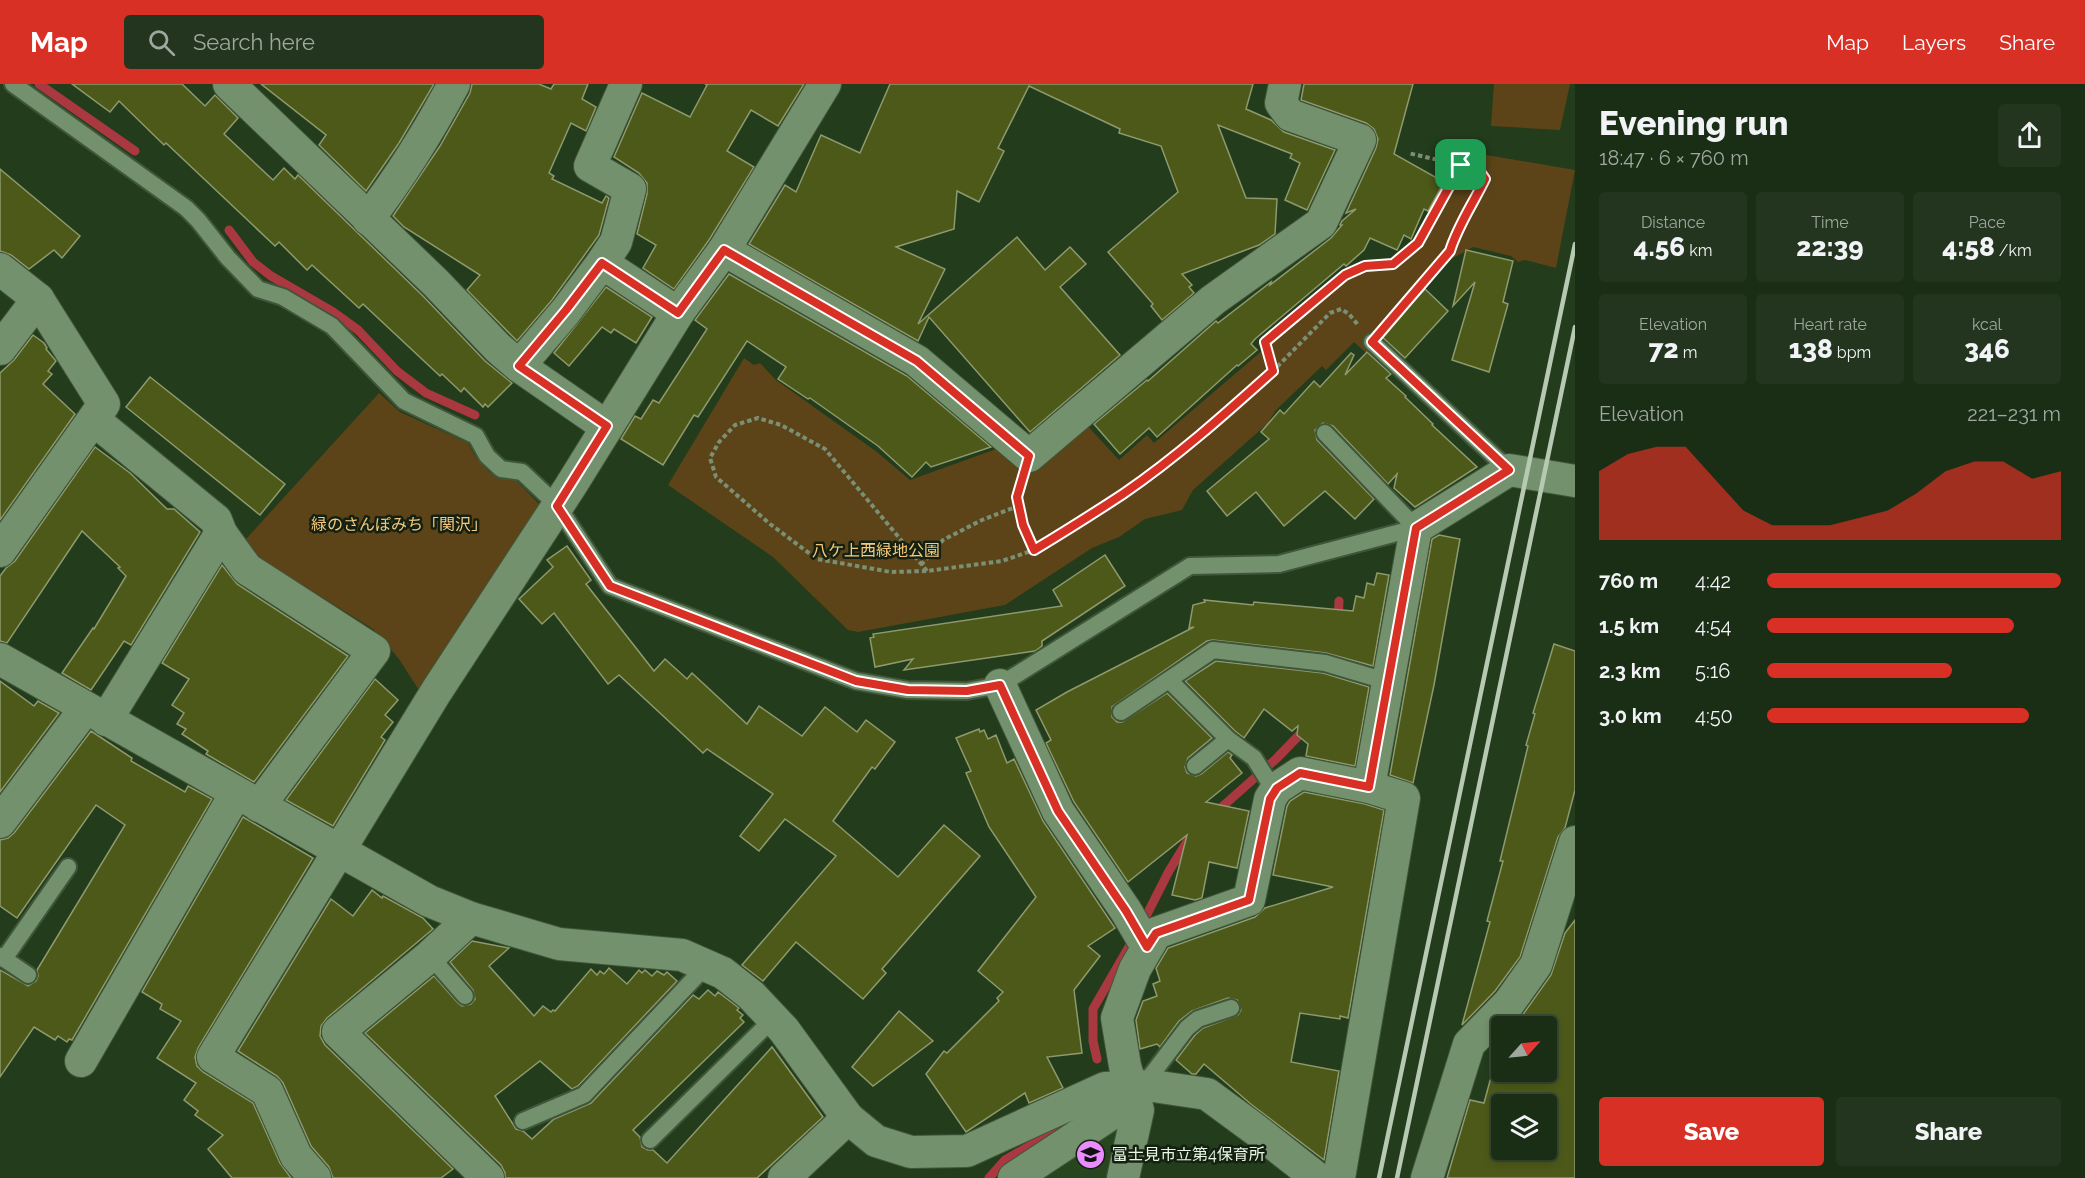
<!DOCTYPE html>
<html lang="en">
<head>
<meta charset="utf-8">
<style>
	:root { --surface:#1a2d15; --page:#23351e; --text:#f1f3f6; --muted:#9fa8a0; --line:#384934; --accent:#d93025 }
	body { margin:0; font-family:Raleway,"Noto Sans JP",sans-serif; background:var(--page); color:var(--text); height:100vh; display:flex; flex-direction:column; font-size:22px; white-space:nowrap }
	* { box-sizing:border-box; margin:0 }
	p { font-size:20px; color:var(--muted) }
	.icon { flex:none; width:33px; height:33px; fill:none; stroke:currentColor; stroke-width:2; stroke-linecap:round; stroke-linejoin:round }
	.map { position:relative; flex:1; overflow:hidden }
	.side { display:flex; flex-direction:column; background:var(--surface); width:510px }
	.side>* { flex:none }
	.needle { width:39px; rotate:63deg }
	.buttons { position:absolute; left:1491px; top:932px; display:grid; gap:12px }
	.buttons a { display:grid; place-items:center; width:66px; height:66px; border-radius:6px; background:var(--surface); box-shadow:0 3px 9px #0003,0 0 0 2px var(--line); font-size:30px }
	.pin { position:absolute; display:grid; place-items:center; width:51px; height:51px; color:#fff; margin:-26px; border-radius:12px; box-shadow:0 3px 9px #0006 }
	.round { display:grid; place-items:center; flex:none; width:63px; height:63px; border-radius:6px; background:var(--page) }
	.summary { display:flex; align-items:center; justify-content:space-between; height:102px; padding:0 24px }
	h1 { font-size:33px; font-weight:800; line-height:45px }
	.metrics { display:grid; grid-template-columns:repeat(3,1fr); gap:9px; height:102px; padding:6px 24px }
	.metrics div { display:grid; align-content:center; border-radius:6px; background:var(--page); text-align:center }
	.metrics b { font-size:26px; font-weight:800 }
	.metrics small { font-size:16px; font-weight:400 }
	.metrics p { font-size:16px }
	.chart { height:168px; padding:12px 24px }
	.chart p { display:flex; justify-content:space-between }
	.chart svg { width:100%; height:108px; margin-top:6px; fill:var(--accent); opacity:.7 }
	.button { display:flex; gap:12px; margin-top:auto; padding:12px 24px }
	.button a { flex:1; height:69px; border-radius:6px; background:var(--accent); color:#fff; font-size:24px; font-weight:800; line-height:69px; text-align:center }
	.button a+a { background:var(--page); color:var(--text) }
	ul { padding:0 24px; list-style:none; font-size:20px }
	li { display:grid; grid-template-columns:96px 72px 1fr; align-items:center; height:45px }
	li i { height:15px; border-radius:8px; background:var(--accent) }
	header { display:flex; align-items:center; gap:36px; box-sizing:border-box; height:84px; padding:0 30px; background:var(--accent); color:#fff }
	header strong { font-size:28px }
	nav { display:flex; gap:33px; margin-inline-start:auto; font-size:21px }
	.search { width:420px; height:54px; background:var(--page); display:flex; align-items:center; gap:15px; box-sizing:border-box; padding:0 21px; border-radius:6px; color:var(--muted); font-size:22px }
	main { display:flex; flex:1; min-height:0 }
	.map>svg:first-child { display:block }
	.built { fill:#274620 }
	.green { fill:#5c4418 }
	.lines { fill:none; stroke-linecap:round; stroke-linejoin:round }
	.stream { stroke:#aa3841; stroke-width:9 }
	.building { fill:#4d5919; stroke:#8e9a6e; stroke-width:1.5; fill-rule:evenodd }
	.lane-casing { stroke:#3f563a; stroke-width:20 }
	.street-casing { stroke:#3f563a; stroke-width:34 }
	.path { stroke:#7a9075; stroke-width:4; stroke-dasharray:4.5 3; stroke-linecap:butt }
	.lane { stroke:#73916c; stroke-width:16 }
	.street { stroke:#73916c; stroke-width:32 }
	.rail { stroke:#b7c9b2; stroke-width:4.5 }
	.route-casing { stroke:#fff; stroke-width:12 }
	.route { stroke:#d93025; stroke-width:8 }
	.labels { text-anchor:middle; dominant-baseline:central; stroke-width:5; stroke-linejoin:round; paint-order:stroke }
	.park-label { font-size:16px; fill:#f6c97d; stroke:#142011 }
	.poi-label { font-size:16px; fill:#e8f8e4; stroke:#142011; text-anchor:start }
</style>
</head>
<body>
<header>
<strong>Map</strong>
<div class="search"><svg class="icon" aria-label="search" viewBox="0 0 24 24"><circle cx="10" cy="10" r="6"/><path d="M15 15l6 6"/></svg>Search here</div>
<nav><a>Map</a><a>Layers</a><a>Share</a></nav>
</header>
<main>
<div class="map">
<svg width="1575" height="1094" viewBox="0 0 1575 1094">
	<rect width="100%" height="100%" fill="#223c1c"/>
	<!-- built -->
	<path class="built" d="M1113 1041 1119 1046 1109 1094H1030Z"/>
	<!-- green -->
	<g class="green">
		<path d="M1494 0H1570L1560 46 1491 42Z"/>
		<path d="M1463 67 1575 86 1556 184 1525 176 1518 178 1511 172 1473 163 1448 177 1366 269 1354 258 1326 286 1322 282 1276 326 1267 340 1193 406 1182 426 1145 435 1119 453 1092 464 1005 521 858 548 848 546 773 473 668 401 744 274 754 281 760 279 776 296 877 368 910 396 999 364 1085 339 1119 376 1147 351 1154 359 1263 266 1258 260 1355 180 1394 175 1421 146Z"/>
		<path d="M379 309 400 328 468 359 475 372 489 388 517 397 541 422 422 611 399 575 373 545 252 470 246 455Z"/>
	</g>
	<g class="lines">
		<!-- stream -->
		<g class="stream">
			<path d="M39 0 135 67"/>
			<path d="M229 146 253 178 271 192 333 228 358 246 397 287 426 309 475 331"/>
			<path d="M1338 537 1339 517"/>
			<path d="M1214 730 1276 675 1307 643"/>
			<path d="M1141 842 1169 787 1191 751"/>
			<path d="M1097 975 1093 957V925L1134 854"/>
			<path d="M989 1094 1005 1076 1073 1037"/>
		</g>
	</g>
	<!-- building -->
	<g class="building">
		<path d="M72 0H182L205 22 215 11 238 34 224 50 273 96 284 84 295 95 298 91 423 212 485 277 512 299 488 323 485 320 483 323 464 304 461 308 442 290 440 292 363 220 359 224 312 181 307 186 279 158 275 162 166 59 164 61 119 17 110 28Z"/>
		<path d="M261 0H434L399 59 366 107 319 61 326 51Z"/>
		<path d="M472 0H539L551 5 554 0H588L582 15 596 23 586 47 571 39 549 89 554 92 552 95 602 119 606 112 609 114 599 151 552 216 517 257 467 206 480 191 404 143 393 132 440 62 470 9Z"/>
		<path d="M705 0H804L778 42 751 26 727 67 754 83 709 156 674 205 643 184 656 161 637 150 647 110V99L639 89 614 73 642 9 690 33 707 1Z"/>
		<path d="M890 0H1253L1246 25 1271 36 1284 48 1335 66 1307 126 1285 116 1300 79 1290 74 1292 70 1218 41 1246 114 1277 115 1275 150 1259 161 1182 190 1192 201 1189 203 1194 209 1162 236 1151 222 1153 220 1108 168 1178 108 1161 62 1119 49 1120 45 1029 2 998 64 1004 67 979 118 957 107 954 145 896 163 945 185 918 240 1017 153 1045 186 1070 163 1086 180 1060 203 1120 271 1030 348 929 233 918 257 749 160 785 101 796 108 821 51 860 69Z"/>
		<path d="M1304 0H1413L1394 70 1444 98 1428 127 1424 125 1411 155 1404 151 1397 166 1370 154 1364 166 1346 182 1344 180 1255 255 1251 260 1257 266 1238 282 1237 281 1157 353 1149 344 1120 370 1094 340 1147 296 1148 297 1216 237 1218 239 1271 198 1270 201 1331 154 1342 141H1340L1342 137 1356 125 1346 129 1376 64 1378 55 1374 45 1366 39 1301 16Z"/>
		<path d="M0 85 80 152 62 174 54 166 29 185 11 171 0 167Z"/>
		<path d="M1466 166 1513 177 1503 218 1508 220 1489 288 1452 276 1475 198 1453 222Z"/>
		<path d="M729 190 907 292 991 363 931 383 926 378 912 393 878 362 810 314 808 315 778 295 786 283 747 257 698 333 694 331 663 381 621 355 635 332 641 335 653 316 659 319 707 245 695 236Z"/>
		<path d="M606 203 652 233 636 259 614 245 611 249 602 243 569 282 554 269Z"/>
		<path d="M1425 205 1448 227 1405 274 1381 252Z"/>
		<path d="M33 251 44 259 47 264 46 265 56 277 48 287 52 290 43 300 75 330 0 436V289L14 276Z"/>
		<path d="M1367 268 1391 290 1386 294 1406 312 1405 313 1433 340 1432 341 1477 383 1415 423 1394 404 1397 390 1388 400 1333 342 1323 339 1315 346 1317 356 1374 415 1355 435 1325 407 1284 442 1256 408 1227 432 1207 407 1269 355 1261 348 1280 326 1284 330 1314 297 1320 303 1351 269 1354 271 1345 291Z"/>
		<path d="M150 293 285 400 260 431 126 323Z"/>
		<path d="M95 363 130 389 167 425H174L200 448 131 561 124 557 91 606 62 589 93 544 94 545 126 492 118 484 120 483 82 447 7 559 0 557V492L6 484 15 477Z"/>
		<path d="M1439 451 1460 455 1434 601 1413 699 1390 691 1432 455Z"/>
		<path d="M567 462 591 496 586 500 654 587 665 575 687 595 692 589 747 640 759 622 802 652 825 623 857 648 866 636 895 658 875 685 872 683 833 737 898 793 944 741 980 772 882 885 886 889 863 915 796 858 763 897 742 881 836 772 785 735 759 767 740 752 773 710 707 665 703 669 619 591 608 600 554 529 542 540 519 515 553 483 547 476Z"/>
		<path d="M1105 471 1125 502 1042 557V562L1035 567 904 586 913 575 875 583 870 554 874 553 873 550 1062 522 1053 506Z"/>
		<path d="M222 481 237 500 348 572 254 698 206 670 208 667 182 650 186 645 177 640 184 629 172 621 189 595 162 579Z"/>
		<path d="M1377 489 1389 491 1373 582 1326 569 1213 556 1207 557 1112 623V633L1117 638H1122L1167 609 1212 654 1188 674 1185 683 1187 689 1196 692 1201 690 1228 668 1232 671 1230 674 1242 689 1206 718 1249 727 1237 784 1209 778 1202 814 1195 816 1172 811 1187 751 1128 798 1074 718 1046 659 1051 656 1036 626 1067 608 1194 543 1189 544 1193 521 1205 518 1204 516 1253 521 1254 518 1353 527 1356 512 1364 514 1367 499 1374 501Z"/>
		<path d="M1554 560 1575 567V706L1565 744 1558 753 1520 873 1495 907 1462 941 1490 838 1487 837 1503 777H1500L1528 662 1526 661 1535 630 1533 629Z"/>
		<path d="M1216 577 1323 589 1369 603 1355 682 1306 672 1308 660 1297 651 1298 642 1292 647 1264 625 1244 654 1235 647 1185 597Z"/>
		<path d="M375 595 398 616 385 631 393 638 381 653 385 656 333 742 286 716Z"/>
		<path d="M0 597 34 622 38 617 59 629 0 708Z"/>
		<path d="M979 645 980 648 984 646 988 655 996 651 1007 679 1014 675 1043 737 1115 844 1088 862 1100 872 1074 906 1082 969 1047 973 1063 1004 1029 1019 1025 1009 966 1048 926 990 944 967 947 969 999 917 997 914 1003 908 978 887 1036 813 989 743 966 689 971 687 956 654Z"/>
		<path d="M91 647 132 674 131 677 185 708 188 702 212 715 72 956 69 955 67 958 58 952 55 956 34 943 0 993V886L28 902 36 897 38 892 37 886 125 741 96 721 17 834 0 822V756L8 754 14 749Z"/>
		<path d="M1304 708 1365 720 1384 726 1348 934 1340 932V935L1300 929 1291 978 1339 987 1324 1076 1252 1021 1204 980 1196 990H1192L1176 976 1195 951 1203 944 1238 931 1241 926 1237 916 1228 914 1192 927 1179 937 1160 963 1157 960 1140 965 1136 936 1143 917 1157 912 1153 900 1160 897 1156 884 1168 864 1255 833 1265 824 1333 803 1273 791 1287 722 1290 717Z"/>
		<path d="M243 733 313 774 198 964 195 973 197 982 203 988 253 1019 280 1079 291 1094H232L208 1065 223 1051 195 1031 198 1027 184 1016 196 999 157 974 181 937 160 925 162 920 142 908Z"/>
		<path d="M372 806 382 814 383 812 423 834 433 845 327 934 321 942 320 952 325 961 453 1085 441 1094H333L329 1083 311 1062 283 999 277 992 238 967 331 815 353 832Z"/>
		<path d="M1575 836V1094H1447L1470 1016 1484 1019 1501 956 1499 955 1502 952V987H1546V942H1512L1524 929 1551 891 1565 849ZM1502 1020H1546V1065H1502Z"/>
		<path d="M472 857 509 864 489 882 534 932 543 922 551 928 553 926 555 927 591 885 597 891 600 887 604 890 609 884 627 900 639 886 642 889 645 886 652 892 657 887 664 891 667 888 677 897 578 1002 572 1005 540 977 495 1012 516 1045 523 1047 532 1055 554 1035 591 1019 693 911 699 915 708 906 715 912 718 908 739 924 737 926 743 931 740 934 744 938 633 1046 640 1053 642 1063 648 1066H653L667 1079 772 963 823 1033 757 1094H505V1089L501 1081 365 949 434 892 458 919 462 922 471 920 475 915 473 906 450 878Z"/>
		<path d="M899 927 933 957 873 1002 852 983Z"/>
	</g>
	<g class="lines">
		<defs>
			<g id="lane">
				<path d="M13 0 186 124 198 136 228 174 258 205 283 213 332 242 404 317 476 352 487 372 501 385 522 388 557 421 610 502 856 597 908 606 967 607 1000 601 1190 482 1279 480 1416 444 1325 349"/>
				<path d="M1372 258 1509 386"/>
				<path d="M1169 596 1228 655 1254 674 1269 698 1277 704"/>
				<path d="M1121 628 1213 566 1325 579 1389 598"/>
				<path d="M1195 682 1228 655"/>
				<path d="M0 872 28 891"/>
				<path d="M430 872 465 912"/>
				<path d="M4 875 68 783"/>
				<path d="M1143 1002 1187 944 1198 935 1231 924"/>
				<path d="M523 1037 584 1011 706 882"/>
				<path d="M650 1056 773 935"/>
			</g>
			<g id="street">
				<path d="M229 0 436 199 498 264 519 282 566 227 602 179 678 229"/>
				<path d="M368 135C401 92 429 47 454 0"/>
				<path d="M724 166 917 277 1029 372 1213 216 1321 139 1360 56 1290 31 1281 19 1285 0"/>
				<path d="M602 179 616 158 630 105 590 82 626 0"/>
				<path d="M0 185 38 215 104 320 0 467"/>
				<path d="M0 265 38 215"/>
				<path d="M519 282 607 343"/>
				<path d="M94 336 216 436 221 449 106 636"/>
				<path d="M221 449 247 485 374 567 259 722"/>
				<path d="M0 575 429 817 471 834 559 860 682 871 723 889 751 911 784 946 848 1034 876 1057 911 1068 967 1067 1105 1004 1153 1002 1207 1010 1256 1046 1317 1094"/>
				<path d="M1000 601 1058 727 1126 827 1147 863"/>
				<path d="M1369 703 1416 444 1509 386 1575 397"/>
				<path d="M0 738 85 625"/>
				<path d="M471 834 430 872 338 948 488 1094"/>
				<path d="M81 977 236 709"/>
				<path d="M315 1094 296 1072 267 1007 213 973 436 608 570 403 678 229 724 166 825 0"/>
				<path d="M784 1094 848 1034"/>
				<path d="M1014 1094 1111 1030 1130 1001"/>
				<path d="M1123 1094 1138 1026 1125 982 1117 934 1135 885 1156 849 1249 816 1270 715 1277 704 1300 689 1369 703 1404 714 1339 1094"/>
				<path d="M1427 1094 1469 960 1509 919 1536 881 1575 758"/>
			</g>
		</defs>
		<!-- lane casing -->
		<use href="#lane" class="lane-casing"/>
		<!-- street casing -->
		<use href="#street" class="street-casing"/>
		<!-- path -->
		<g class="path">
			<path d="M1386 241 1450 167 1456 148 1485 95 1478 85 1408 69"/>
			<path d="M1273 286 1265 258 1345 191 1365 182 1393 180 1418 159 1461 81"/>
			<path d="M1020 401C1014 424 1025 445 1034 466"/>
			<path d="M921 481 943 456 982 436 1018 422"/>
			<path d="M927 487 825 365 781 341 758 334 735 341 719 358 710 374 716 393 770 440 817 475 891 488 927 487 1002 477 1034 466 1124 409 1166 379 1230 326 1273 287 1330 229 1341 225 1349 230 1358 241"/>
		</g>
		<!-- lane -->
		<use href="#lane" class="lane"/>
		<!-- street -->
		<use href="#street" class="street"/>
		<!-- rail -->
		<g class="rail">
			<path d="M1379 1094 1575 160"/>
			<path d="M1397 1094 1575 243"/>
		</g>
	</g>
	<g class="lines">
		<defs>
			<path id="route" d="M1461 81 1478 85 1485 95C1473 120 1458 141 1450 167L1372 258 1509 386 1416 444 1369 703 1300 689 1277 704 1270 715 1249 816 1156 849 1147 863 1126 827 1058 727 1000 601 967 607 908 606 856 597 610 502 557 422 607 342 519 282 566 226 602 179 678 229 724 166 917 277 1029 372 1017 413 1023 441 1034 466C1064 448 1094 429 1123 410 1177 373 1225 330 1273 287L1265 258 1345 191 1365 182 1393 180 1418 159Z"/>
		</defs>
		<!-- route casing -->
		<use href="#route" class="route-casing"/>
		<!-- route -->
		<use href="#route" class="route"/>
	</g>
	<!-- icons -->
	<defs>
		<symbol id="school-disc" viewBox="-11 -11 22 22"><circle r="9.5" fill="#e98dfe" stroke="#142011"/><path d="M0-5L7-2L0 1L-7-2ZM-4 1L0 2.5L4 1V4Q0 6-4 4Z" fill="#111"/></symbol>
	</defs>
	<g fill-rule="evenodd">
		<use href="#school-disc" x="1074" y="1054" width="33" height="33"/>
	</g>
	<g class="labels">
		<!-- park labels -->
		<g class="park-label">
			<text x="399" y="440">緑のさんぽみち「関沢」</text>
			<text x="876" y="466">八ケ上西緑地公園</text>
		</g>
		<!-- poi labels -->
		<g class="poi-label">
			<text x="1112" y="1070">富士見市立第4保育所</text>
		</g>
	</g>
</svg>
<div class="buttons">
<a><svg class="needle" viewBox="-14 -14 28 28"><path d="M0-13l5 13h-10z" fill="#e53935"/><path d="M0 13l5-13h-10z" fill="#9fa8a0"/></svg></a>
<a><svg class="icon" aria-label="layers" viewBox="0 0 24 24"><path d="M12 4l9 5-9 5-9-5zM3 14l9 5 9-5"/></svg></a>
</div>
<div class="pin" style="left:1461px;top:81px;background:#1e9e55"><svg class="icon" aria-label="arrive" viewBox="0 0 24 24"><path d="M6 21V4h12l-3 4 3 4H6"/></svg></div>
</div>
<section class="side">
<div class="summary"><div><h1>Evening run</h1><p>18:47 · 6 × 760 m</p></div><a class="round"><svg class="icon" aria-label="share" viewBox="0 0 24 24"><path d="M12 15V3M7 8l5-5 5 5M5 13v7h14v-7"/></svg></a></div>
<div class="metrics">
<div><p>Distance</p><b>4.56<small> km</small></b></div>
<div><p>Time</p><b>22:39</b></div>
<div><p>Pace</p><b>4:58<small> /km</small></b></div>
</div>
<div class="metrics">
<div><p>Elevation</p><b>72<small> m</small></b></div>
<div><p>Heart rate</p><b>138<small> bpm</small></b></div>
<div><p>kcal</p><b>346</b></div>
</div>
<div class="chart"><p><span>Elevation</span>221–231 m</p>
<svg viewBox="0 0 160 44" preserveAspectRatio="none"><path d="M0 44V16L10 9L20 6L30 6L40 19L50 32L60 38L70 38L80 38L90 35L100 32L110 25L120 16L130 12L140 12L150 19L160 16V44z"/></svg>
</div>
<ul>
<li><b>760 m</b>4:42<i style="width:100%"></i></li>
<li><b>1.5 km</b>4:54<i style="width:84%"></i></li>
<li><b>2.3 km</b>5:16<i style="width:63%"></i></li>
<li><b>3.0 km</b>4:50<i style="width:89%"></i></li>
</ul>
<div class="button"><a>Save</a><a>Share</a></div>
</section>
</main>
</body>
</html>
